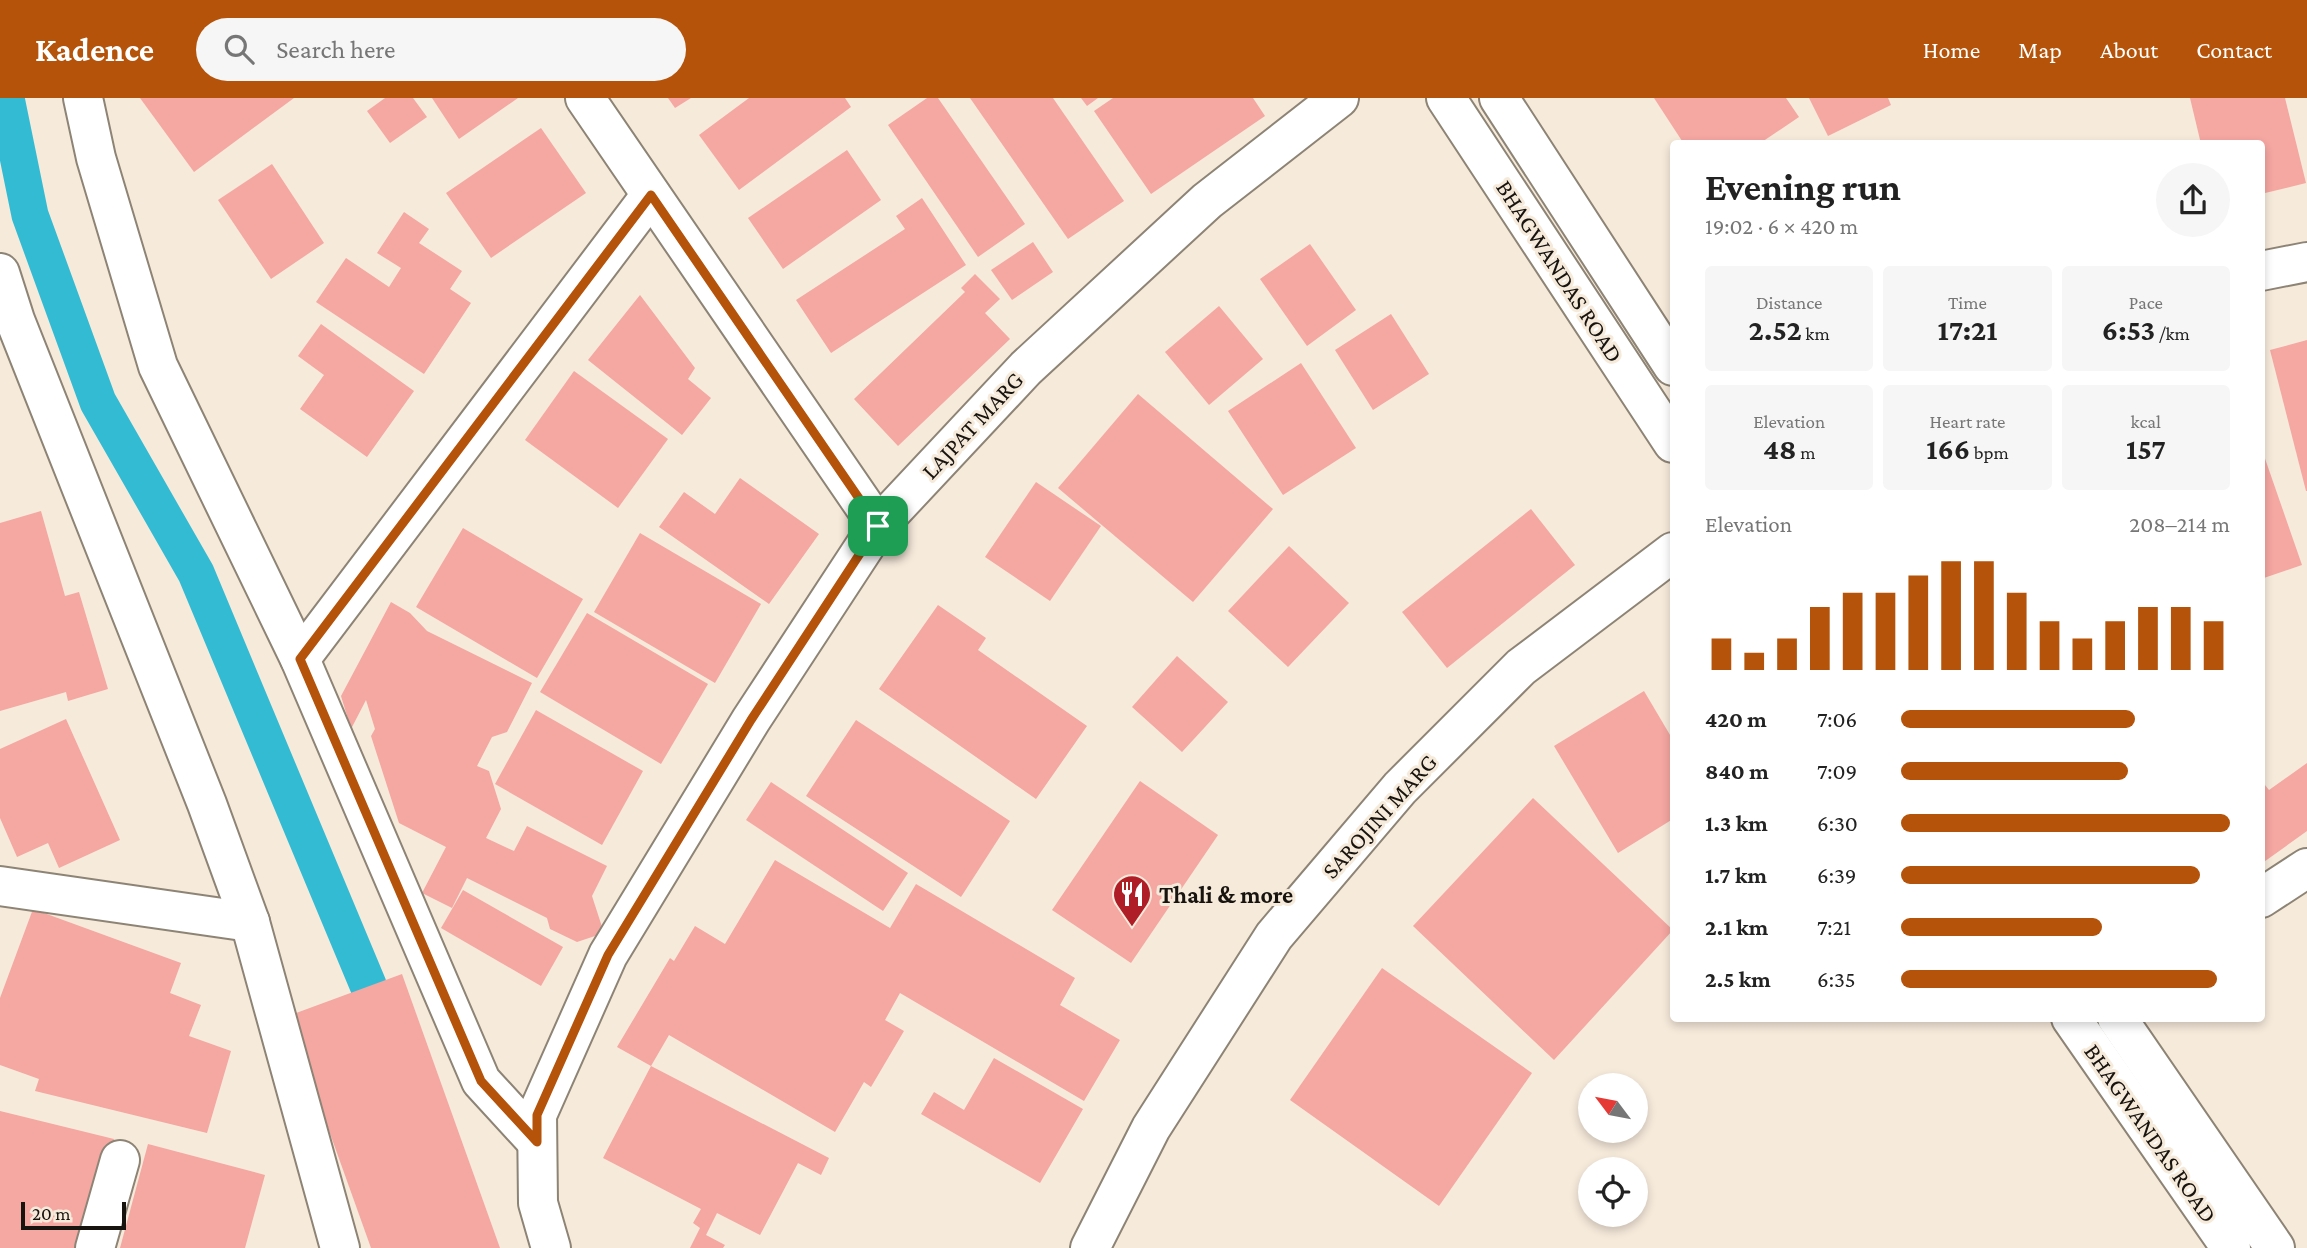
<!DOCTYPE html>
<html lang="en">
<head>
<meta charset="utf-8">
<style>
	:root { --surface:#fff; --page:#f6f6f6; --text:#222; --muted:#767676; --accent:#b45309 }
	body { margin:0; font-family:"Crimson Pro",serif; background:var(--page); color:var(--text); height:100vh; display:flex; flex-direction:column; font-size:26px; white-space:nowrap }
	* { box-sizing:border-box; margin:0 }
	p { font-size:23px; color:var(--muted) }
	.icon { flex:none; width:38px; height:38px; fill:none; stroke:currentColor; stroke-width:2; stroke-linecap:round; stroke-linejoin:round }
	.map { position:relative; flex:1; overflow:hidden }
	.side { position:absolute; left:1670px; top:42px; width:595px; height:882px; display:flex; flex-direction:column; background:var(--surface); border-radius:7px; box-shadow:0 4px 10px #0003 }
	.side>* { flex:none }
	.needle { width:46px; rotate:302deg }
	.buttons { position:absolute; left:1578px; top:975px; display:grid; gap:14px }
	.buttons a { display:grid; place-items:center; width:70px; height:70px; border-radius:50%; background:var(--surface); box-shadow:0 4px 10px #0003; font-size:35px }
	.scale { position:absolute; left:21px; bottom:18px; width:105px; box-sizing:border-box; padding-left:7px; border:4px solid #17130e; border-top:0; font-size:19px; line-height:24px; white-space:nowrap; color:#17130e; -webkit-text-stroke:5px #f6eadb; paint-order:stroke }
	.pin { position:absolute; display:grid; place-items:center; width:60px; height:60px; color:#fff; margin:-30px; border-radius:14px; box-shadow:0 4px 10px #0006 }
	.round { display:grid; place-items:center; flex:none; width:74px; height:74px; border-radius:37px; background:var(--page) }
	.overview { display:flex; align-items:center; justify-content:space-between; height:119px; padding:0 35px }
	h1 { font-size:38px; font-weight:700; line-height:52px }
	.figures { display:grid; grid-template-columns:repeat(3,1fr); gap:10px; height:119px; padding:7px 35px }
	.figures div { display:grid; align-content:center; border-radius:7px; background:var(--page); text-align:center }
	.figures b { font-size:30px; font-weight:700 }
	.figures small { font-size:19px; font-weight:400 }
	.figures p { font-size:19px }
	.chart { height:196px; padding:14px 35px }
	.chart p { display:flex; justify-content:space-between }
	.chart svg { width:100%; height:126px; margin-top:7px; stroke:var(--accent); stroke-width:6 }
	ul { padding:0 35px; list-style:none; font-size:23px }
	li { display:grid; grid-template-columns:112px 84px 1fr; align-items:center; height:52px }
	li i { height:18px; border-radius:9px; background:var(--accent) }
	header { display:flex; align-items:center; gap:42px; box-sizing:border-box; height:98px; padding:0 35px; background:var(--accent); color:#fff }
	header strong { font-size:33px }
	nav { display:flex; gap:38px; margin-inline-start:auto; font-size:24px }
	.search { width:490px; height:63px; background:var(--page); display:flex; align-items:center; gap:18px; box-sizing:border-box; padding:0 24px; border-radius:38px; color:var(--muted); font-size:26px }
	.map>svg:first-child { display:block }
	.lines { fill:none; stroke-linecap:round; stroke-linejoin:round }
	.canal { stroke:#34bbd4; stroke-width:37 }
	.building { fill:#f5a7a2 }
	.minor-casing { stroke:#8e8475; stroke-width:42 }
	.tertiary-casing { stroke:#8e8475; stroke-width:42 }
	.minor { stroke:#fff; stroke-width:38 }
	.tertiary { stroke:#fff; stroke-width:38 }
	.route-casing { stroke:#fff; stroke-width:14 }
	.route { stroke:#b45309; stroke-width:9 }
	.labels { text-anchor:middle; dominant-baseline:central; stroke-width:6; stroke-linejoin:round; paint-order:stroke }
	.street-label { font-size:24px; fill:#17130e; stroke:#f6eadb }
	.poi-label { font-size:24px; font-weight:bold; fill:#17130e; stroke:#f6eadb; text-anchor:start }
</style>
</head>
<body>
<header>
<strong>Kadence</strong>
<div class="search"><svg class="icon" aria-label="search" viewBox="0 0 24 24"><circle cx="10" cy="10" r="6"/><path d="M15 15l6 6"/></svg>Search here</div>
<nav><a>Home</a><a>Map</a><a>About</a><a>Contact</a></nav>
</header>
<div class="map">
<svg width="2307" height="1150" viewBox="0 0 2307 1150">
	<rect width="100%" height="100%" fill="#f6eadb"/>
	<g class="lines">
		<!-- canal -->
		<path class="canal" d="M6 0 30 117 98 304 196 475 368 887 383 935"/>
	</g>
	<!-- building -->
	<g class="building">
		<path d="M140 0H294L194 74Z"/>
		<path d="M385 0H413L427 19 390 45 367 13Z"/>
		<path d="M432 0H518L459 41Z"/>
		<path d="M668 0H691L675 10Z"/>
		<path d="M749 0H845L851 9 739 92 699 37Z"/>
		<path d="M927 0H938L1025 126 978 159 888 27Z"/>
		<path d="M970 0H1053L1124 103 1068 141Z"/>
		<path d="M1081 0H1098L1087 8Z"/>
		<path d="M1113 0H1253L1265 18 1151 96 1094 13Z"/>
		<path d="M1654 0H1786L1799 19 1759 46H1684Z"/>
		<path d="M1809 0H1888L1891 7 1828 38Z"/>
		<path d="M2190 0H2285L2306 85 2261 96V46H2201Z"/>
		<path d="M541 30 586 95 491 160 446 95Z"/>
		<path d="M847 52 881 102 783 171 748 120Z"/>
		<path d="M272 66 324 145 271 181 218 102Z"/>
		<path d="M922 100 966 167 831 255 796 202 905 131 896 118Z"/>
		<path d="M404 114 429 131 419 145 462 173 450 191 471 205 424 276 316 204 346 160 389 189 401 170 377 155Z"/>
		<path d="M1033 144 1053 174 1012 202 991 172Z"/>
		<path d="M1310 146 1356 212 1307 248 1260 181Z"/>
		<path d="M975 176 1000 201 985 215 1010 241 898 348 854 301 965 194 961 190Z"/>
		<path d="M640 197 695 270 688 281 711 300 682 337 588 262Z"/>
		<path d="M1219 208 1263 261 1209 307 1165 254Z"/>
		<path d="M1391 216 1429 276 1373 312 1335 252Z"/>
		<path d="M321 226 414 293 367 359 300 311 324 277 298 258Z"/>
		<path d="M2307 242V393H2306L2270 252Z"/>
		<path d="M1301 265 1356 350 1283 397 1228 313Z"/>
		<path d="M574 273 668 341 618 410 525 342Z"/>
		<path d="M1138 296 1273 411 1193 504 1058 390Z"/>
		<path d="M2261 349 2302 467 2261 481Z"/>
		<path d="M740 380 819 436 769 506 659 429 684 394 715 416Z"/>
		<path d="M1036 384 1101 428 1050 503 985 459Z"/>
		<path d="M1531 411 1575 467 1447 570 1402 514Z"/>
		<path d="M41 413 65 498 79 494 108 591 68 603 66 594 0 613V425Z"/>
		<path d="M463 430 583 501 537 580 416 509Z"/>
		<path d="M640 435 761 506 715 585 594 514Z"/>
		<path d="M1289 448 1349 505 1288 569 1228 513Z"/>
		<path d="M391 504 410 515 427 533 532 585 507 634 492 639 477 668 489 673 501 711 486 740 514 753 527 728 607 768 592 798 604 835 577 844 550 831 547 820 467 780 452 810 422 795 446 749 399 725 371 638 375 631 366 602 351 631 341 598Z"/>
		<path d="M938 507 986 540 978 552 1087 628 1036 701 879 591Z"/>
		<path d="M587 515 708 586 661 666 540 594Z"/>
		<path d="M1177 558 1228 604 1182 654 1132 609Z"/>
		<path d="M1644 593 1673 642V721L1618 755 1554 648Z"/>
		<path d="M536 612 643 673 602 747 495 686Z"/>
		<path d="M66 621 120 742 59 770 48 745 17 759 0 720V651Z"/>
		<path d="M856 622 1010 723 961 799 806 698Z"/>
		<path d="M2307 665V733L2261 766V682L2269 692Z"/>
		<path d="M1140 683 1218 737 1131 865 1052 812Z"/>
		<path d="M771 684 908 775 883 813 746 722Z"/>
		<path d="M1533 700 1673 832 1554 962 1413 828Z"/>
		<path d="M775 762 890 830 916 786 1075 880 1060 907 1120 942 1084 1003 900 895 885 922 904 933 871 989 864 984 835 1034 669 937 651 968 617 949 670 860 674 863 695 828 725 846Z"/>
		<path d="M463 792 563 849 541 888 441 830Z"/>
		<path d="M33 811 181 865 170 895 201 907 189 938 231 953 207 1035 35 993 39 981 0 967V900Z"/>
		<path d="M1382 870 1532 975 1439 1108 1290 1002Z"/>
		<path d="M402 876 500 1150H371L288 918Z"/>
		<path d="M994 960 1083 1011 1040 1085 921 1016 934 994 964 1012Z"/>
		<path d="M651 968 829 1060 821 1077 798 1065 760 1137 717 1115 706 1137 725 1147 723 1150H690L700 1130 693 1125 701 1111 603 1060Z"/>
		<path d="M0 1013 114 1041 87 1150H0Z"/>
		<path d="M148 1046 265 1077 245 1150H120Z"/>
	</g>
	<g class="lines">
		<defs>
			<g id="minor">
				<path d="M83 0 96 60 158 268 300 561 481 983 537 1044"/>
				<path d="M585 0 878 428"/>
				<path d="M0 175 15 222 207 706 250 824 340 1150"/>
				<path d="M300 561 651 97"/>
				<path d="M0 788 250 824"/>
				<path d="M2261 800 2307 770"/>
				<path d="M95 1150 120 1062"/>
				<path d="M551 1150 538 1105 537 1017 608 857 751 622 878 428 1026 270 1207 103 1339 0"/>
			</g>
			<g id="tertiary">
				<path d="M1446 0 1673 345"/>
				<path d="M1499 0 1673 268"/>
				<path d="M2261 173 2307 164"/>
				<path d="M2071 920 2231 1150"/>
				<path d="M2117 920 2275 1150"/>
				<path d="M1090 1150 1151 1030 1274 838 1400 690 1521 569 1673 454"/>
			</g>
		</defs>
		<!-- minor casing -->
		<use href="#minor" class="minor-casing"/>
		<!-- tertiary casing -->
		<use href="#tertiary" class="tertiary-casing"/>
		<!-- minor -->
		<use href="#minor" class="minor"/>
		<!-- tertiary -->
		<use href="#tertiary" class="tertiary"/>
	</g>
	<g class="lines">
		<defs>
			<path id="route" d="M651 97 878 428 751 622 608 857 537 1017V1044L481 983 300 561Z"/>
		</defs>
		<!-- route casing -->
		<use href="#route" class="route-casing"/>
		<!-- route -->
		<use href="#route" class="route"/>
	</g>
	<!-- icons -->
	<defs>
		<symbol id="restaurant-pin" viewBox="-11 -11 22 30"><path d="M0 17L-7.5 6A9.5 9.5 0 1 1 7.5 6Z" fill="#af1d27" stroke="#f6eadb"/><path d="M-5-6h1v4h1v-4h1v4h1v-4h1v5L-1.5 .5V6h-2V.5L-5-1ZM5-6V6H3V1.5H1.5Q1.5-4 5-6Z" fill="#fff"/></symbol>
	</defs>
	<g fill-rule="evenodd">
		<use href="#restaurant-pin" x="1110" y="774" width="44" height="60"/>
	</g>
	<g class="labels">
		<!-- street labels -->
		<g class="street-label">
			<text transform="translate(1560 173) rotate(57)">BHAGWANDAS ROAD</text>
			<text transform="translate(972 327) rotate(-47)">LAJPAT MARG</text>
			<text transform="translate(1379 718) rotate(-48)">SAROJINI MARG</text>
			<text transform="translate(2151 1035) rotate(55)">BHAGWANDAS ROAD</text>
		</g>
		<!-- poi labels -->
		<g class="poi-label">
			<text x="1159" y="796">Thali &amp; more</text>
		</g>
	</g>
</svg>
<div class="buttons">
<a><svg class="needle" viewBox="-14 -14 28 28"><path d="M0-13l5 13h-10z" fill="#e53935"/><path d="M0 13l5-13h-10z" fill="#767676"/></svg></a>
<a><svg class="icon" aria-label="locate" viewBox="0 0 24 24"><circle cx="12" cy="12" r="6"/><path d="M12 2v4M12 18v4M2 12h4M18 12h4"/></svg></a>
</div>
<div class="scale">20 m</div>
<div class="pin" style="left:878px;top:428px;background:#1e9e55"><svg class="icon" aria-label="arrive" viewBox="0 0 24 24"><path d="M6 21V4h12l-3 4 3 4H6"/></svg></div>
<section class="side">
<div class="overview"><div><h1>Evening run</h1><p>19:02 · 6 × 420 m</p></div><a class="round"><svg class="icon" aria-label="share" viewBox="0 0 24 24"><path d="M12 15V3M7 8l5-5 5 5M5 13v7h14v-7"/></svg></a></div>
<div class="figures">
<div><p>Distance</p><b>2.52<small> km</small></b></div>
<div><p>Time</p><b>17:21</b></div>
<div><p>Pace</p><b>6:53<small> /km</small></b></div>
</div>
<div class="figures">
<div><p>Elevation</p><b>48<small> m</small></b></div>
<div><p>Heart rate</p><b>166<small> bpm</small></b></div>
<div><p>kcal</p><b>157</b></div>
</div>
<div class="chart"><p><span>Elevation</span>208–214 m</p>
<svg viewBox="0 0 160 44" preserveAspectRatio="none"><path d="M5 44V33M15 44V38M25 44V33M35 44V22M45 44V17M55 44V17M65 44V11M75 44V6M85 44V6M95 44V17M105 44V27M115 44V33M125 44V27M135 44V22M145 44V22M155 44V27"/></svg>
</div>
<ul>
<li><b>420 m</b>7:06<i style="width:71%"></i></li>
<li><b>840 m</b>7:09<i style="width:69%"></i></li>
<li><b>1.3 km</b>6:30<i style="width:100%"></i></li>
<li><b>1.7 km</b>6:39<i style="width:91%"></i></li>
<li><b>2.1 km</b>7:21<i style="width:61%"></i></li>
<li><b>2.5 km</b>6:35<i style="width:96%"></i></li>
</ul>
</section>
</div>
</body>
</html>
